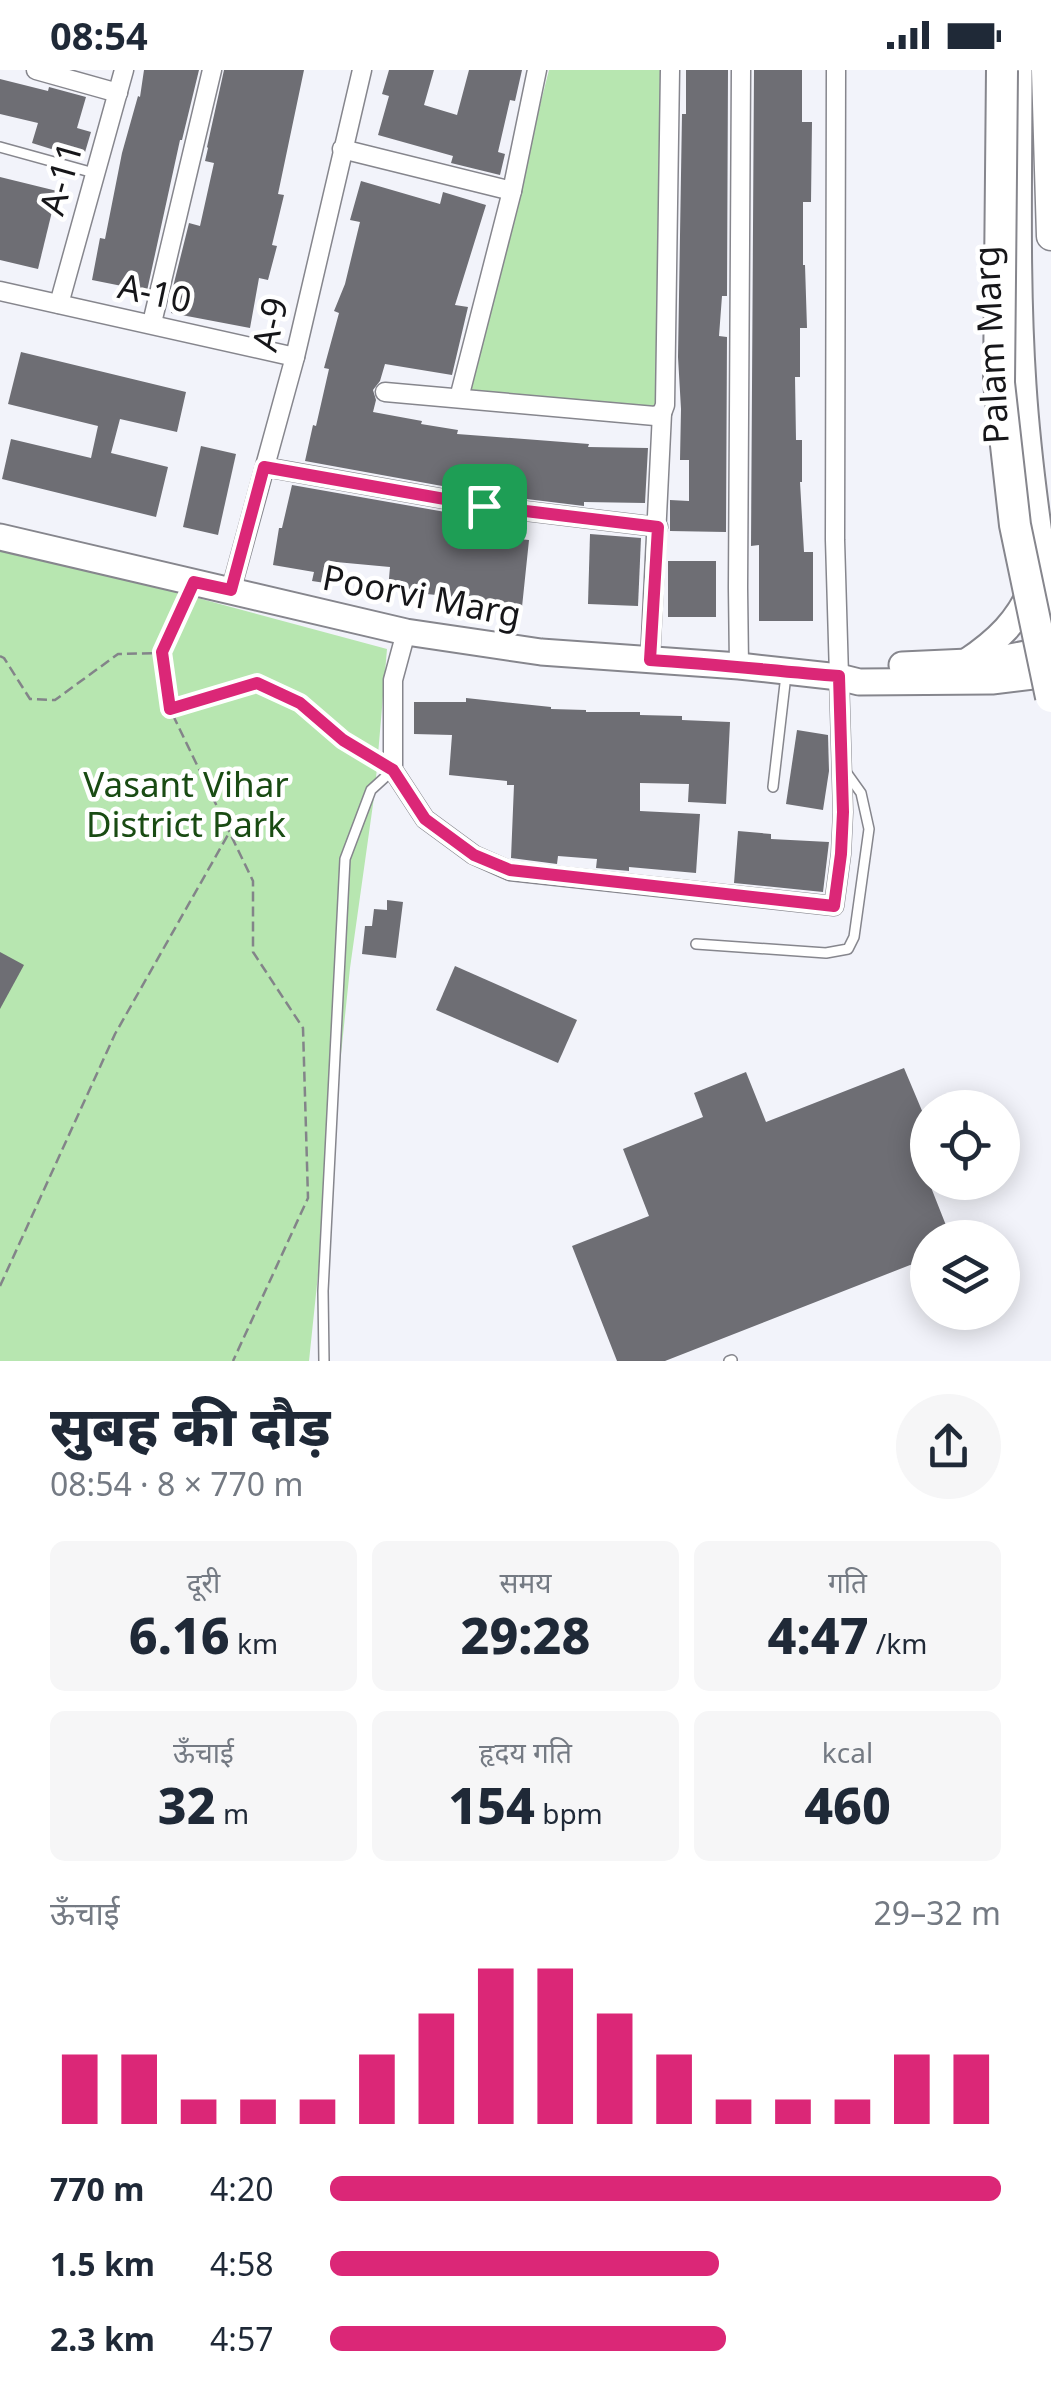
<!DOCTYPE html>
<html lang="hi">
<head>
<meta charset="utf-8">
<style>
	:root { --surface:#fff; --page:#f6f6f7; --text:#1f2937; --muted:#747a83; --accent:#db2777 }
	body { margin:0; font-family:"Noto Sans","Noto Sans Devanagari",sans-serif; background:var(--page); color:var(--text); height:100vh; display:flex; flex-direction:column; font-size:38px; white-space:nowrap }
	* { box-sizing:border-box; margin:0 }
	p { font-size:32px; color:var(--muted) }
	.icon { flex:none; width:55px; height:55px; fill:none; stroke:currentColor; stroke-width:2; stroke-linecap:round; stroke-linejoin:round }
	.map { position:relative; height:1291px; overflow:hidden }
	.sheet { display:flex; flex-direction:column; background:var(--surface); flex:1 }
	.sheet>* { flex:none }
	.controls { position:absolute; left:910px; top:1020px; display:grid; gap:20px }
	.controls a { display:grid; place-items:center; width:110px; height:110px; border-radius:50%; background:var(--surface); box-shadow:0 5px 25px #0003; font-size:50px }
	.pin { position:absolute; display:grid; place-items:center; width:85px; height:85px; color:#fff; margin:-42px; border-radius:20px; box-shadow:0 5px 15px #0006 }
	.round { display:grid; place-items:center; flex:none; width:105px; height:105px; border-radius:52px; background:var(--page) }
	.headline { display:flex; align-items:center; justify-content:space-between; height:170px; padding:0 50px }
	h1 { font-size:55px; font-weight:800; line-height:75px }
	.figures { display:grid; grid-template-columns:repeat(3,1fr); gap:15px; height:170px; padding:10px 50px }
	.figures div { display:grid; align-content:center; border-radius:15px; background:var(--page); text-align:center }
	.figures b { font-size:50px; font-weight:800 }
	.figures small { font-size:28px; font-weight:400 }
	.figures p { font-size:28px }
	.chart { height:280px; padding:20px 50px }
	.chart p { display:flex; justify-content:space-between }
	.chart svg { width:100%; height:180px; margin-top:10px; stroke:var(--accent); stroke-width:6 }
	ul { padding:0 50px; list-style:none; font-size:32px }
	li { display:grid; grid-template-columns:160px 120px 1fr; align-items:center; height:75px }
	li i { height:25px; border-radius:12px; background:var(--accent) }
	.status { display:flex; justify-content:space-between; align-items:center; height:70px; padding:0 50px; background:var(--surface); direction:ltr }
	.status svg { height:28px; fill:currentColor }
	.map>svg:first-child { display:block }
	.green { fill:#b7e6b0 }
	.building { fill:#6e6e74 }
	.lines { fill:none; stroke-linecap:round; stroke-linejoin:round }
	.service-casing { stroke:#86868d; stroke-width:12 }
	.minor-casing { stroke:#86868d; stroke-width:21 }
	.secondary-casing { stroke:#86868d; stroke-width:29 }
	.primary-casing { stroke:#86868d; stroke-width:31 }
	.path { stroke:#838489; stroke-width:2.5; stroke-dasharray:10 5; stroke-linecap:butt }
	.service { stroke:#fff; stroke-width:9 }
	.minor { stroke:#fff; stroke-width:18 }
	.secondary { stroke:#fff; stroke-width:25 }
	.primary { stroke:#fff; stroke-width:28 }
	.trunk-bridge-casing { stroke:#86868d; stroke-width:34; stroke-linecap:butt }
	.trunk-bridge { stroke:#fff; stroke-width:30 }
	.route-casing { stroke:#fff; stroke-width:20 }
	.route { stroke:#db2777; stroke-width:12 }
	.labels { text-anchor:middle; dominant-baseline:central; stroke-width:9; stroke-linejoin:round; paint-order:stroke }
	.street-label { font-size:35px; fill:#161619; stroke:#fff }
	.park-label { font-size:35px; fill:#194b13; stroke:#fff }
</style>
</head>
<body>
<div class="status"><b>08:54</b><svg viewBox="0 0 49 12"><path d="M0 12V9h3v3zM5 12V6h3v6zM10 12V3h3v9zM15 12V0h3v12zM26 1h20v11H26zM47 4h2v5h-2z"/></svg></div>
<div class="map">
<svg width="1051" height="1291" viewBox="0 0 1051 1291">
	<rect width="100%" height="100%" fill="#f2f3fa"/>
	<!-- green -->
	<g class="green">
		<path d="M549 0H660L659 339 467 322Z"/>
		<path d="M0 477 42 486 387 579 375 720 350 898 309 1291H0Z"/>
	</g>
	<!-- building -->
	<g class="building">
		<path d="M144 0H199L182 70H180L147 221 92 210 100 168 105 169 122 83 138 26 140 27Z"/>
		<path d="M224 0H304L278 124 284 125 272 175 277 176 268 210 259 208 250 258 171 243 174 226 171 225 189 153 200 156 214 93 205 91 208 78 207 77Z"/>
		<path d="M389 0H434L424 35 457 45 469 0H522L515 31 510 30 498 82 505 84 500 105 451 93 453 86 378 65 389 26 382 24Z"/>
		<path d="M686 0H728L727 226H722L719 266 727 267 726 462 670 461V430L689 431V390H680L681 339 678 287 682 44H686Z"/>
		<path d="M754 0H802V52H812L811 132H803V195H805L807 258H800V307H795L796 370H802V412H800L804 482H813V551H759V475L751 476Z"/>
		<path d="M0 9 48 21 49 17 86 27 77 58 91 62 83 89 32 73 38 53 0 44Z"/>
		<path d="M0 107 57 121 38 199 0 190Z"/>
		<path d="M361 111 440 134 443 122 486 135 455 235 468 237 452 305 385 294 380 311 373 320 376 330 373 342 422 351 421 354 458 360 457 364 589 374 588 377 648 378 645 433 584 432V436L486 424 305 391 313 355 316 356 329 299 324 298 339 243 334 241 345 214 360 152 350 150Z"/>
		<path d="M21 282 186 322 177 362 120 349 111 383 168 397 156 447 2 409 11 369 91 388 98 356 8 334Z"/>
		<path d="M201 376 236 384 218 465 183 457Z"/>
		<path d="M292 415 451 443 450 458 488 460 487 466 529 470 522 537 484 533V541L445 539 446 526 388 520 390 497 336 492 332 514 312 511 314 502 273 495 279 458H282Z"/>
		<path d="M590 464 641 468 638 536 588 534Z"/>
		<rect x="668" y="491" width="48" height="56"/>
		<path d="M466 628 551 637V639L586 640V642H640V645L682 646V650L730 652 726 734 688 732 689 714 640 713V741L700 744 696 803 629 797V801L596 798 597 789 558 786 557 794 511 788 514 715H507V711L449 705 452 665 414 664V632H466Z"/>
		<path d="M797 660 828 665 829 701 823 740 786 734Z"/>
		<path d="M738 761 771 764V769L829 772 823 822 734 813Z"/>
		<path d="M387 830 403 832 396 888 362 884 365 856H372L374 839 387 840Z"/>
		<path d="M0 882 24 895 0 939Z"/>
		<path d="M455 896 577 950 558 993 436 940Z"/>
		<path d="M904 998 928 1055V1084L919 1087 951 1168H928V1188L665 1291H617L572 1176 649 1146 623 1079 703 1047 694 1023 746 1002 766 1052Z"/>
	</g>
	<g class="lines">
		<defs>
			<g id="service">
				<path d="M0 77 94 103"/>
				<path d="M773 717 786 605"/>
				<path d="M696 874 826 883 848 879 854 867 869 759 861 723 846 702"/>
				<path d="M324 1291 323 1221 345 789 371 720 393 700"/>
				<path d="M729 1291 732 1290"/>
			</g>
			<g id="minor">
				<path d="M36 0 118 23"/>
				<path d="M342 79 512 121"/>
				<path d="M0 221 295 287"/>
				<path d="M59 234 124 0"/>
				<path d="M152 253 212 0"/>
				<path d="M385 322 655 346 662 343 665 335 670 0"/>
				<path d="M459 328 512 121 537 0"/>
				<path d="M265 397 484 436 658 457"/>
				<path d="M231 520 295 287 362 0"/>
				<path d="M406 562 393 610V700L425 749 474 785 510 801 834 836 841 784 843 742 835 470 836 0"/>
				<path d="M650 590 662 343"/>
				<path d="M739 596 738 518 741 0"/>
			</g>
			<g id="secondary">
				<path d="M1019 0C1019 105 1016 211 1023 315 1028 392 1039 469 1051 544"/>
				<path d="M0 467 406 562 541 582 739 596 839 607 859 612 992 611 1051 604"/>
				<path d="M966 592C996 572 1020 550 1033 515"/>
				<path d="M902 595 990 591 1051 579"/>
			</g>
			<path id="primary" d="M1046 0 1051 166"/>
		</defs>
		<!-- service casing -->
		<use href="#service" class="service-casing"/>
		<!-- minor casing -->
		<use href="#minor" class="minor-casing"/>
		<!-- secondary casing -->
		<use href="#secondary" class="secondary-casing"/>
		<!-- primary casing -->
		<use href="#primary" class="primary-casing"/>
		<!-- path -->
		<g class="path">
			<path d="M185 531 162 583 170 639 253 811V882L303 958 308 1128 233 1291"/>
			<path d="M0 586 4 588 30 629 55 630 118 584 161 583"/>
			<path d="M170 639 257 613 300 633 343 670 374 689"/>
			<path d="M0 1216 115 964 229 763"/>
		</g>
		<!-- service -->
		<use href="#service" class="service"/>
		<!-- minor -->
		<use href="#minor" class="minor"/>
		<!-- secondary -->
		<use href="#secondary" class="secondary"/>
		<!-- primary -->
		<use href="#primary" class="primary"/>
		<defs>
			<path id="trunk-bridge" d="M1002 0 999 313 1015 455 1051 627"/>
		</defs>
		<!-- trunk-bridge casing -->
		<use href="#trunk-bridge" class="trunk-bridge-casing"/>
		<!-- trunk-bridge -->
		<use href="#trunk-bridge" class="trunk-bridge"/>
	</g>
	<g class="lines">
		<defs>
			<path id="route" d="M264 397 484 436 658 457 650 590C714 594 776 601 839 606L843 742 841 784 834 836 510 800 474 785 425 749 393 700 343 670 300 633 257 613 170 639 162 582 194 512 231 520Z"/>
		</defs>
		<!-- route casing -->
		<use href="#route" class="route-casing"/>
		<!-- route -->
		<use href="#route" class="route"/>
	</g>
	<g class="labels">
		<!-- street labels -->
		<g class="street-label">
			<text transform="translate(60 108) rotate(-74)">A-11</text>
			<text transform="translate(155 222) rotate(12)">A-10</text>
			<text transform="translate(269 254) rotate(-77)">A-9</text>
			<text transform="translate(990 275) rotate(-93)">Palam Marg</text>
			<text transform="translate(422 525) rotate(11)">Poorvi Marg</text>
		</g>
		<!-- park labels -->
		<g class="park-label">
			<text x="186" y="713">Vasant Vihar<tspan x="186" dy="40">District Park</tspan></text>
		</g>
	</g>
</svg>
<div class="controls">
<a><svg class="icon" aria-label="locate" viewBox="0 0 24 24"><circle cx="12" cy="12" r="6"/><path d="M12 2v4M12 18v4M2 12h4M18 12h4"/></svg></a>
<a><svg class="icon" aria-label="layers" viewBox="0 0 24 24"><path d="M12 4l9 5-9 5-9-5zM3 14l9 5 9-5"/></svg></a>
</div>
<div class="pin" style="left:484px;top:436px;background:#1e9e55"><svg class="icon" aria-label="arrive" viewBox="0 0 24 24"><path d="M6 21V4h12l-3 4 3 4H6"/></svg></div>
</div>
<section class="sheet">
<div class="headline"><div><h1>सुबह की दौड़</h1><p>08:54 · 8 × 770 m</p></div><a class="round"><svg class="icon" aria-label="share" viewBox="0 0 24 24"><path d="M12 15V3M7 8l5-5 5 5M5 13v7h14v-7"/></svg></a></div>
<div class="figures">
<div><p>दूरी</p><b>6.16<small> km</small></b></div>
<div><p>समय</p><b>29:28</b></div>
<div><p>गति</p><b>4:47<small> /km</small></b></div>
</div>
<div class="figures">
<div><p>ऊँचाई</p><b>32<small> m</small></b></div>
<div><p>हृदय गति</p><b>154<small> bpm</small></b></div>
<div><p>kcal</p><b>460</b></div>
</div>
<div class="chart"><p><span>ऊँचाई</span>29–32 m</p>
<svg viewBox="0 0 160 44" preserveAspectRatio="none"><path d="M5 44V27M15 44V27M25 44V38M35 44V38M45 44V38M55 44V27M65 44V17M75 44V6M85 44V6M95 44V17M105 44V27M115 44V38M125 44V38M135 44V38M145 44V27M155 44V27"/></svg>
</div>
<ul>
<li><b>770 m</b>4:20<i style="width:100%"></i></li>
<li><b>1.5 km</b>4:58<i style="width:58%"></i></li>
<li><b>2.3 km</b>4:57<i style="width:59%"></i></li>
</ul>
</section>
</body>
</html>
